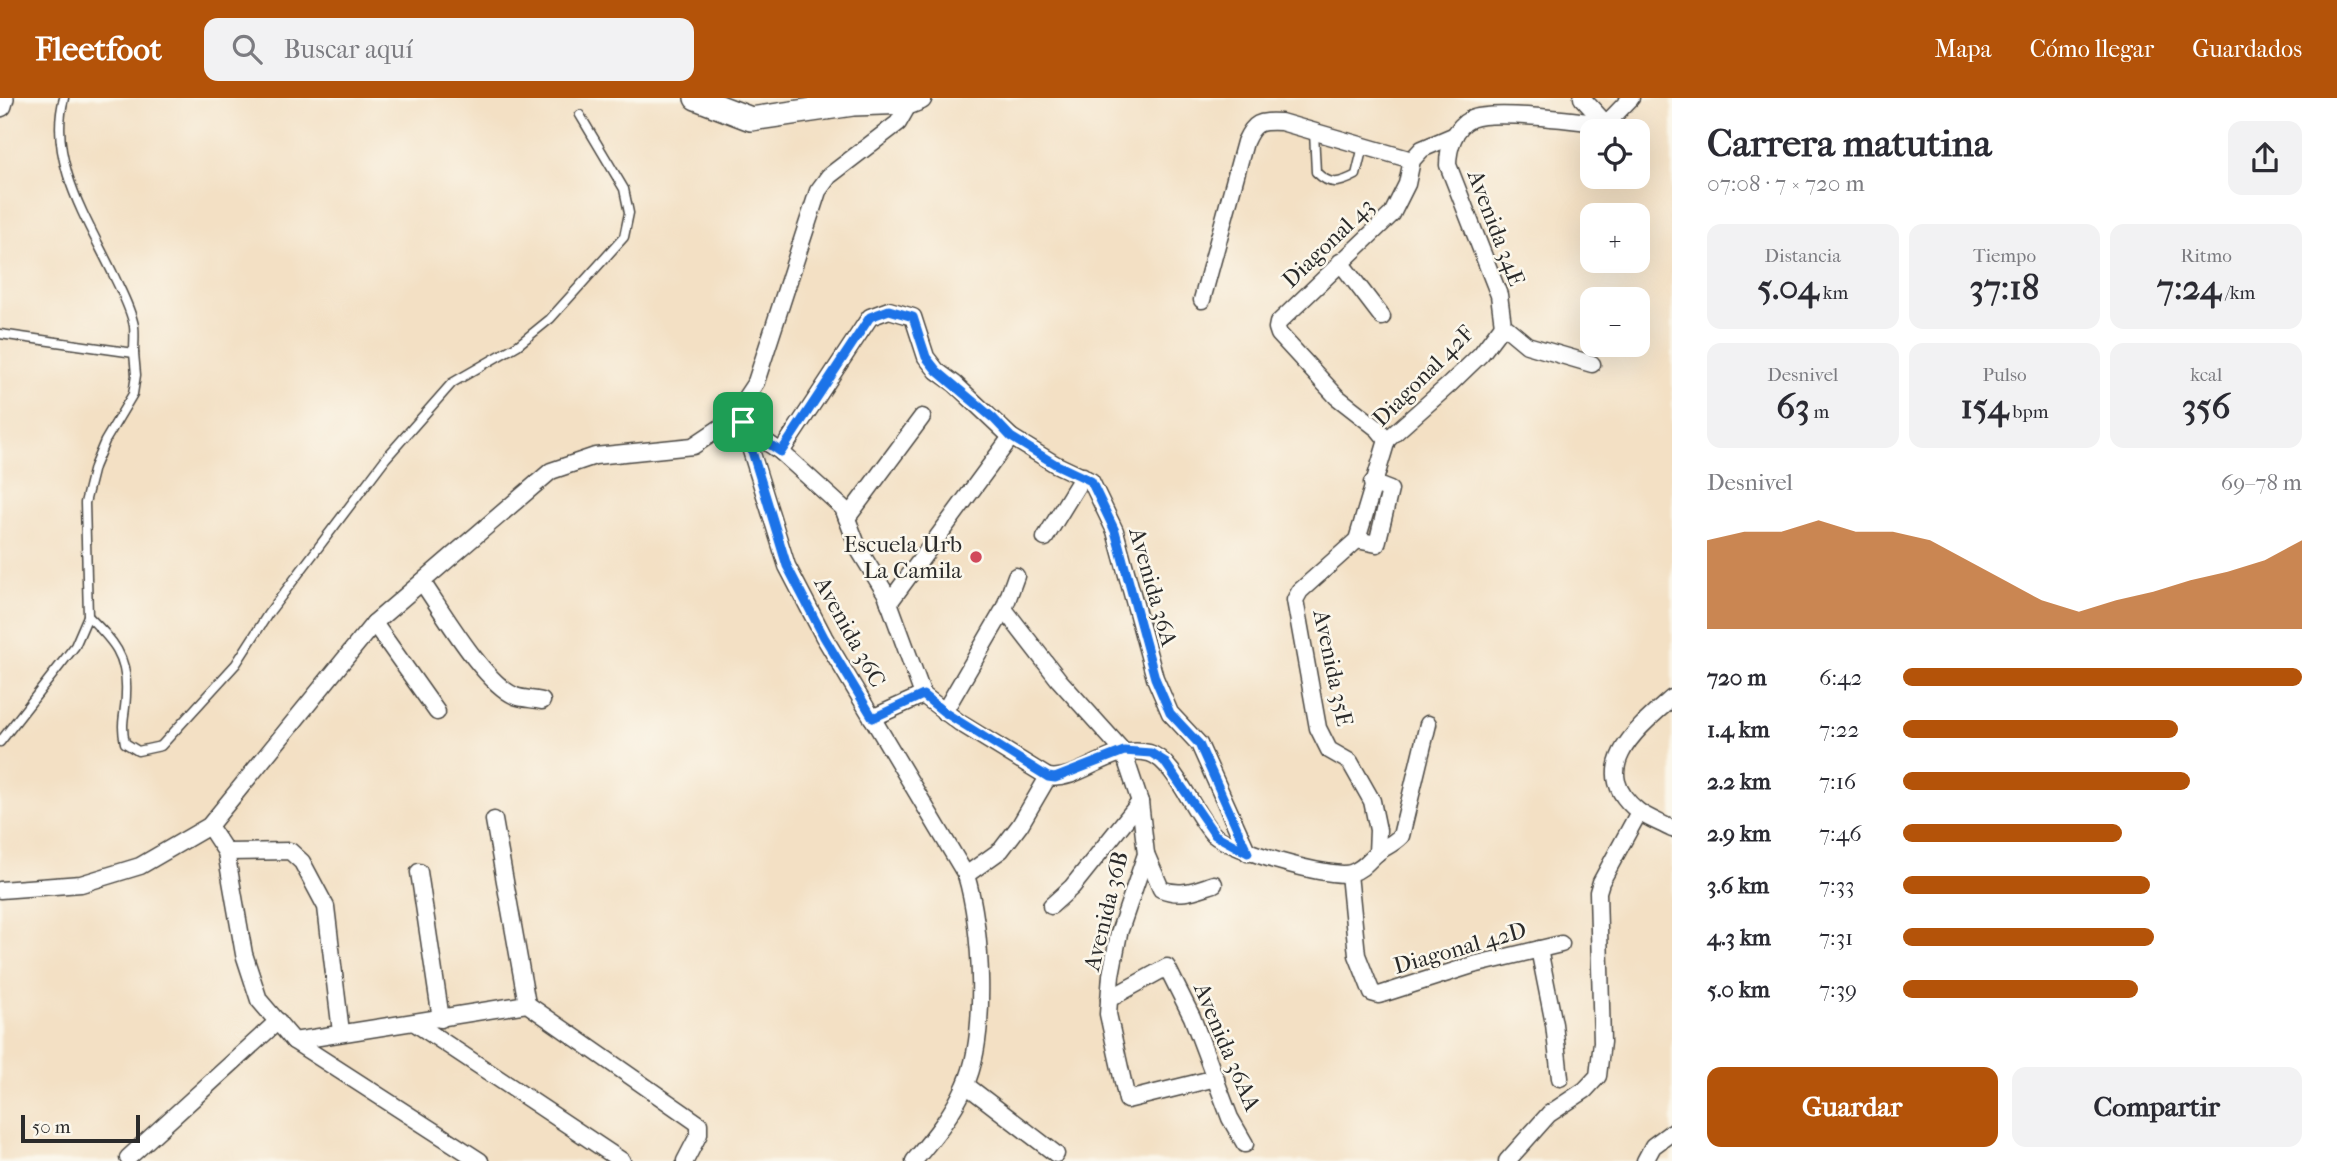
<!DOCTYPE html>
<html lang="es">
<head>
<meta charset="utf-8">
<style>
	:root { --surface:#fff; --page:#f2f2f3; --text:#2b2b33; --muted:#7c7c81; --accent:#b45309 }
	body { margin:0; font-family:"IM FELL French Canon",serif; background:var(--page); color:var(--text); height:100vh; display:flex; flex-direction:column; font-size:26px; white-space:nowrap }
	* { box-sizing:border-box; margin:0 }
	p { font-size:23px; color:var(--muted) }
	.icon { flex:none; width:38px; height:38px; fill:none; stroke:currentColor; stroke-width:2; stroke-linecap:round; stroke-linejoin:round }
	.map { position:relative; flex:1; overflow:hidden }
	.drawer { display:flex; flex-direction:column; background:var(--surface); width:665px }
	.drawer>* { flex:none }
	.fabs { position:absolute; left:1580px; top:21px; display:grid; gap:14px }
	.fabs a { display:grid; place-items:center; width:70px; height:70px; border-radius:14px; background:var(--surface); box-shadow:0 7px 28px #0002; font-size:35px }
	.scale { position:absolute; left:21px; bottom:18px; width:119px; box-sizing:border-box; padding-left:7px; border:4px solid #2b2b2b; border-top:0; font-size:19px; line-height:24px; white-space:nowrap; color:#2b2b2b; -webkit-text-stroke:5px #fbf7ec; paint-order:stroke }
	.pin { position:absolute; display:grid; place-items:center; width:60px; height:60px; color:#fff; margin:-30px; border-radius:14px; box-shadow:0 4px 10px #0006 }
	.round { display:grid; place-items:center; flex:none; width:74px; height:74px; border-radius:14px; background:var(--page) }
	.overview { display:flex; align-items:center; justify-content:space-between; height:119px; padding:0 35px }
	h1 { font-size:38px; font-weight:700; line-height:52px }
	.metrics { display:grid; grid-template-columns:repeat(3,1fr); gap:10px; height:119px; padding:7px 35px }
	.metrics div { display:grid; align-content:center; border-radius:14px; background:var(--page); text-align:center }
	.metrics b { font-size:35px; font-weight:700 }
	.metrics small { font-size:19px; font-weight:400 }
	.metrics p { font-size:19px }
	.chart { height:196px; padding:14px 35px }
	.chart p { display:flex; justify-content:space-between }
	.chart svg { width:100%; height:126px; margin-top:7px; fill:var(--accent); opacity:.7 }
	.button { display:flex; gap:14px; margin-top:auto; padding:14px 35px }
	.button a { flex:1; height:80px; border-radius:14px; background:var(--accent); color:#fff; font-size:28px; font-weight:700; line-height:80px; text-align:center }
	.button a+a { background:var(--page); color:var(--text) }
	ul { padding:0 35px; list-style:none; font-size:23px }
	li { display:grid; grid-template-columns:112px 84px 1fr; align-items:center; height:52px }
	li i { height:18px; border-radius:9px; background:var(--accent) }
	header { display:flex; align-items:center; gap:42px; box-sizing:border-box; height:98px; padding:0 35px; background:var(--accent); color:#fff }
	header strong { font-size:33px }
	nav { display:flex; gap:38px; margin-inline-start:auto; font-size:24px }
	.search { width:490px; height:63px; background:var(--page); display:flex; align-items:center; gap:18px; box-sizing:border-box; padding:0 24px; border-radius:14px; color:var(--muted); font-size:26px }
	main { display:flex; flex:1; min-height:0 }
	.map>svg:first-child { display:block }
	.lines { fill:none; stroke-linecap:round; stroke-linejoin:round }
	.lane-casing { stroke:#494642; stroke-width:11 }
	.street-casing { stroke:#494642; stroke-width:19 }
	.secondary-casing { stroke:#494642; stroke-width:26 }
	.lane { stroke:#fff; stroke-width:8 }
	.street { stroke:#fff; stroke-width:16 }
	.secondary { stroke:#fff; stroke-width:23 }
	.route-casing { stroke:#fff; stroke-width:14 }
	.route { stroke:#1a73e8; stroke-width:9 }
	.poi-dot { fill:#d1495b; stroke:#fbf7ec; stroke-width:2.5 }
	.labels { text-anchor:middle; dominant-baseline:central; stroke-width:5; stroke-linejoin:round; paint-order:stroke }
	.street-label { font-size:23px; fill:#2b2b2b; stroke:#fbf7ec }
	.poi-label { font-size:23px; fill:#2b2b2b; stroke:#fbf7ec; text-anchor:end }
</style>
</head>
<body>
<header>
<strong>Fleetfoot</strong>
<div class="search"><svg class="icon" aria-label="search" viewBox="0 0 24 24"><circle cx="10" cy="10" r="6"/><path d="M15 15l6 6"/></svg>Buscar aquí</div>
<nav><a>Mapa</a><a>Cómo llegar</a><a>Guardados</a></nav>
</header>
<main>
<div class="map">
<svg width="1672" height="1063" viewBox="0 0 1672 1063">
	<rect width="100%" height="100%" fill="#fbf7ec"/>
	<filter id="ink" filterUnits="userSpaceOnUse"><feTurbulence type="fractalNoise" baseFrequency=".0143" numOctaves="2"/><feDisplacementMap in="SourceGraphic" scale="14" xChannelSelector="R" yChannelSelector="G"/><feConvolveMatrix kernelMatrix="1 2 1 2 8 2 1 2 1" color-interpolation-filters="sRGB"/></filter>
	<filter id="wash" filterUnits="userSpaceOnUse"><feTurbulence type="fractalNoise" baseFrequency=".00686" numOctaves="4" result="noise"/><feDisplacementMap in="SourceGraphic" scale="28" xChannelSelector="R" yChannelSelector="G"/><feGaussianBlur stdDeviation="1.57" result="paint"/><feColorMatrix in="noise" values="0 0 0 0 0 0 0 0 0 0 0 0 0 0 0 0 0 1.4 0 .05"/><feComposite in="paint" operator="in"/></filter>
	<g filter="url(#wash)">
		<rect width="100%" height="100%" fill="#f3e0c4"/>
	</g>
	<g filter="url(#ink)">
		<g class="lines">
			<defs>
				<g id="lane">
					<path d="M1314 34 1316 74C1330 88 1339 86 1356 77L1363 48"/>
					<path d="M0 236 134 255C134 246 135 237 134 228 131 211 121 193 114 178 88 123 47 62 64 0"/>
					<path d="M88 518C112 542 128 557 126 595 126 616 120 623 125 645L138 653 161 648 236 566 268 516 386 360 452 285 518 247 550 221 624 139 629 115 624 91 580 17"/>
					<path d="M0 644 75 548 88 518 85 405 94 369 105 343 133 296 136 277 134 255"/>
				</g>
				<g id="street">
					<path d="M1582 0 1606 26"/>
					<path d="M910 4 898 25 829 78 818 93 756 284 738 311 787 468 824 539 966 777C982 829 988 938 965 988 953 1016 933 1040 914 1063"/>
					<path d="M1340 164 1382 219"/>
					<path d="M1202 202 1245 44C1254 24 1259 23 1281 24L1412 62"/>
					<path d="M1592 266 1527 247 1503 227 1499 197 1448 67C1448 51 1454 29 1471 21 1493 11 1579 23 1606 26L1631 0"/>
					<path d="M743 324 759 339 781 354 843 410 859 452 886 496 923 597 960 625 1048 679"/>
					<path d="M1387 342 1378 331 1337 299 1279 236 1277 230 1278 225 1392 116 1407 86 1412 62 1422 51 1455 37"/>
					<path d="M781 354 870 219 889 212 913 219 926 259 937 273 955 286 1011 339 1055 366 1091 383 1115 433 1155 580 1170 615 1199 646 1248 755"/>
					<path d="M847 420 922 319"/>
					<path d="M1045 440 1083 378"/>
					<path d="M1357 442 1377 446 1390 392 1372 385"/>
					<path d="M422 484C443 514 484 585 515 598 523 601 534 601 542 603"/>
					<path d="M889 505 1011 339"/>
					<path d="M1004 511 1059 582 1123 653 1140 704 1146 756 1119 835 1111 877 1108 916 1127 1002 1216 980"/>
					<path d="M374 525 437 614"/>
					<path d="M1672 600C1638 630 1586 671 1638 713 1647 720 1661 725 1672 731"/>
					<path d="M944 614 1004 511 1016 478"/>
					<path d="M872 620 923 597"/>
					<path d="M494 722 527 906"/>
					<path d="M209 728 226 754 244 856 259 902 294 943 480 1063"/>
					<path d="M226 754 290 753 302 764 326 809 341 934"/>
					<path d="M1377 755 1378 732 1372 703 1350 664 1329 652 1318 630 1295 502 1300 493 1357 442 1387 342 1450 286 1481 256 1503 227"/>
					<path d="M1146 756 1161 791C1181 799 1195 792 1214 786"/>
					<path d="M419 774 441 921"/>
					<path d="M1349 776 1357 857 1372 895 1379 897 1473 867 1561 846"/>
					<path d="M966 777 1001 752 1020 727 1048 679C1081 684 1110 645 1149 655 1175 662 1195 719 1214 737 1231 752 1331 781 1351 775 1363 771 1367 764 1376 756 1384 749 1392 747 1401 738L1428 626"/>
					<path d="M0 792 81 786 140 768 209 728 374 525 551 373 595 358 693 348 720 330 738 311"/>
					<path d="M1051 808 1072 789 1140 704"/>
					<path d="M1539 851 1554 926 1560 980"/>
					<path d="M1109 901 1167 869 1192 919 1230 1020 1245 1046"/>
					<path d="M415 925 622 1063"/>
					<path d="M294 943 527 906 699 1026V1036L685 1063"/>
					<path d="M966 987 1056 1056"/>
					<path d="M128 1060 278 923"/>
					<path d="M1507 1063 1549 1016 1585 992 1598 978 1602 944 1598 794 1601 784 1639 714"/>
					<path d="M1645 1063 1653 1048 1672 1034"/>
				</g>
				<g id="secondary">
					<path d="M696 0 751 21 853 6 910 4 920 0"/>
					<path d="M0 7 2 0"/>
				</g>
			</defs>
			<!-- lane casing -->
			<use href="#lane" class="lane-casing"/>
			<!-- street casing -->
			<use href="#street" class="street-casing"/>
			<!-- secondary casing -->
			<use href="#secondary" class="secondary-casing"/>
			<!-- lane -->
			<use href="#lane" class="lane"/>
			<!-- street -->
			<use href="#street" class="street"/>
			<!-- secondary -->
			<use href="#secondary" class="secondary"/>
		</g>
	</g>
	<g class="lines" filter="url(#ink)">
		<defs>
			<path id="route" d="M889 212 913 219 926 259 937 273 994 321 1011 339 1055 366 1091 383 1115 433 1155 580 1170 615 1199 646 1248 755 1215 737 1164 663 1151 655 1124 653 1055 680 1048 679 944 614 923 597 873 620 824 539 787 468 743 324 759 339 781 354 870 219Z"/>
		</defs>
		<!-- route casing -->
		<use href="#route" class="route-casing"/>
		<!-- route -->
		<use href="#route" class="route"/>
	</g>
	<!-- markers -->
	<circle class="poi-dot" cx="976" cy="459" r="7"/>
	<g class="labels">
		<!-- street labels -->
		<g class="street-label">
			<text transform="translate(1496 130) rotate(69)">Avenida 34E</text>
			<text transform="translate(1328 145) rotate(-44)">Diagonal 43</text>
			<text transform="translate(1423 278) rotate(-45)">Diagonal 42F</text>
			<text transform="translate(1153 489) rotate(74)">Avenida 36A</text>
			<text transform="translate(850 534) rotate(61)">Avenida 36C</text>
			<text transform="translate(1333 570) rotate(78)">Avenida 35E</text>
			<text transform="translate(1106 813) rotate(-76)">Avenida 36B</text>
			<text transform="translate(1460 850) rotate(-16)">Diagonal 42D</text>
			<text transform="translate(1227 949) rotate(67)">Avenida 36AA</text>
		</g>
		<!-- poi labels -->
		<g class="poi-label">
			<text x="962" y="446">Escuela Urb<tspan x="962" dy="26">La Camila</tspan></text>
		</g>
	</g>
</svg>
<div class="fabs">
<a><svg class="icon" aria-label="locate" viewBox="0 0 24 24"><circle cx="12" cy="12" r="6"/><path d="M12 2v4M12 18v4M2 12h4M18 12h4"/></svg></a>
<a>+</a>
<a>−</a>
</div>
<div class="scale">50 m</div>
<div class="pin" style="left:743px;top:324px;background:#1e9e55"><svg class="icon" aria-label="arrive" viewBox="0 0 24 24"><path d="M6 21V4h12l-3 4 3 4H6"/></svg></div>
</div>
<section class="drawer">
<div class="overview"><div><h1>Carrera matutina</h1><p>07:08 · 7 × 720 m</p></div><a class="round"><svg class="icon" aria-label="share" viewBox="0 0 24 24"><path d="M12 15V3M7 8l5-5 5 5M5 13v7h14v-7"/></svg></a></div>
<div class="metrics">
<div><p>Distancia</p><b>5.04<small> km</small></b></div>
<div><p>Tiempo</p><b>37:18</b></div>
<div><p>Ritmo</p><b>7:24<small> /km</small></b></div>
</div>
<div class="metrics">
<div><p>Desnivel</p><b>63<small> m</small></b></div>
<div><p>Pulso</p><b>154<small> bpm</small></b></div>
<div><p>kcal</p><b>356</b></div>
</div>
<div class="chart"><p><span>Desnivel</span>69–78 m</p>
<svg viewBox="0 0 160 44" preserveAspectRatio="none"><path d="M0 44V13L10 10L20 10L30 6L40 10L50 10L60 13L70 20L80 27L90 34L100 38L110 34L120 31L130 27L140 24L150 20L160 13V44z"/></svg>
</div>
<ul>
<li><b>720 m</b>6:42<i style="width:100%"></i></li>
<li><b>1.4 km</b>7:22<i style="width:69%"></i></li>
<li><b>2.2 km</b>7:16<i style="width:72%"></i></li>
<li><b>2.9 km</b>7:46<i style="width:55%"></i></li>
<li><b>3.6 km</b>7:33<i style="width:62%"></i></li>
<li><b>4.3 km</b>7:31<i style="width:63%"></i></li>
<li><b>5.0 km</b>7:39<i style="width:59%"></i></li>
</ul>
<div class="button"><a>Guardar</a><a>Compartir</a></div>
</section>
</main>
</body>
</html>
